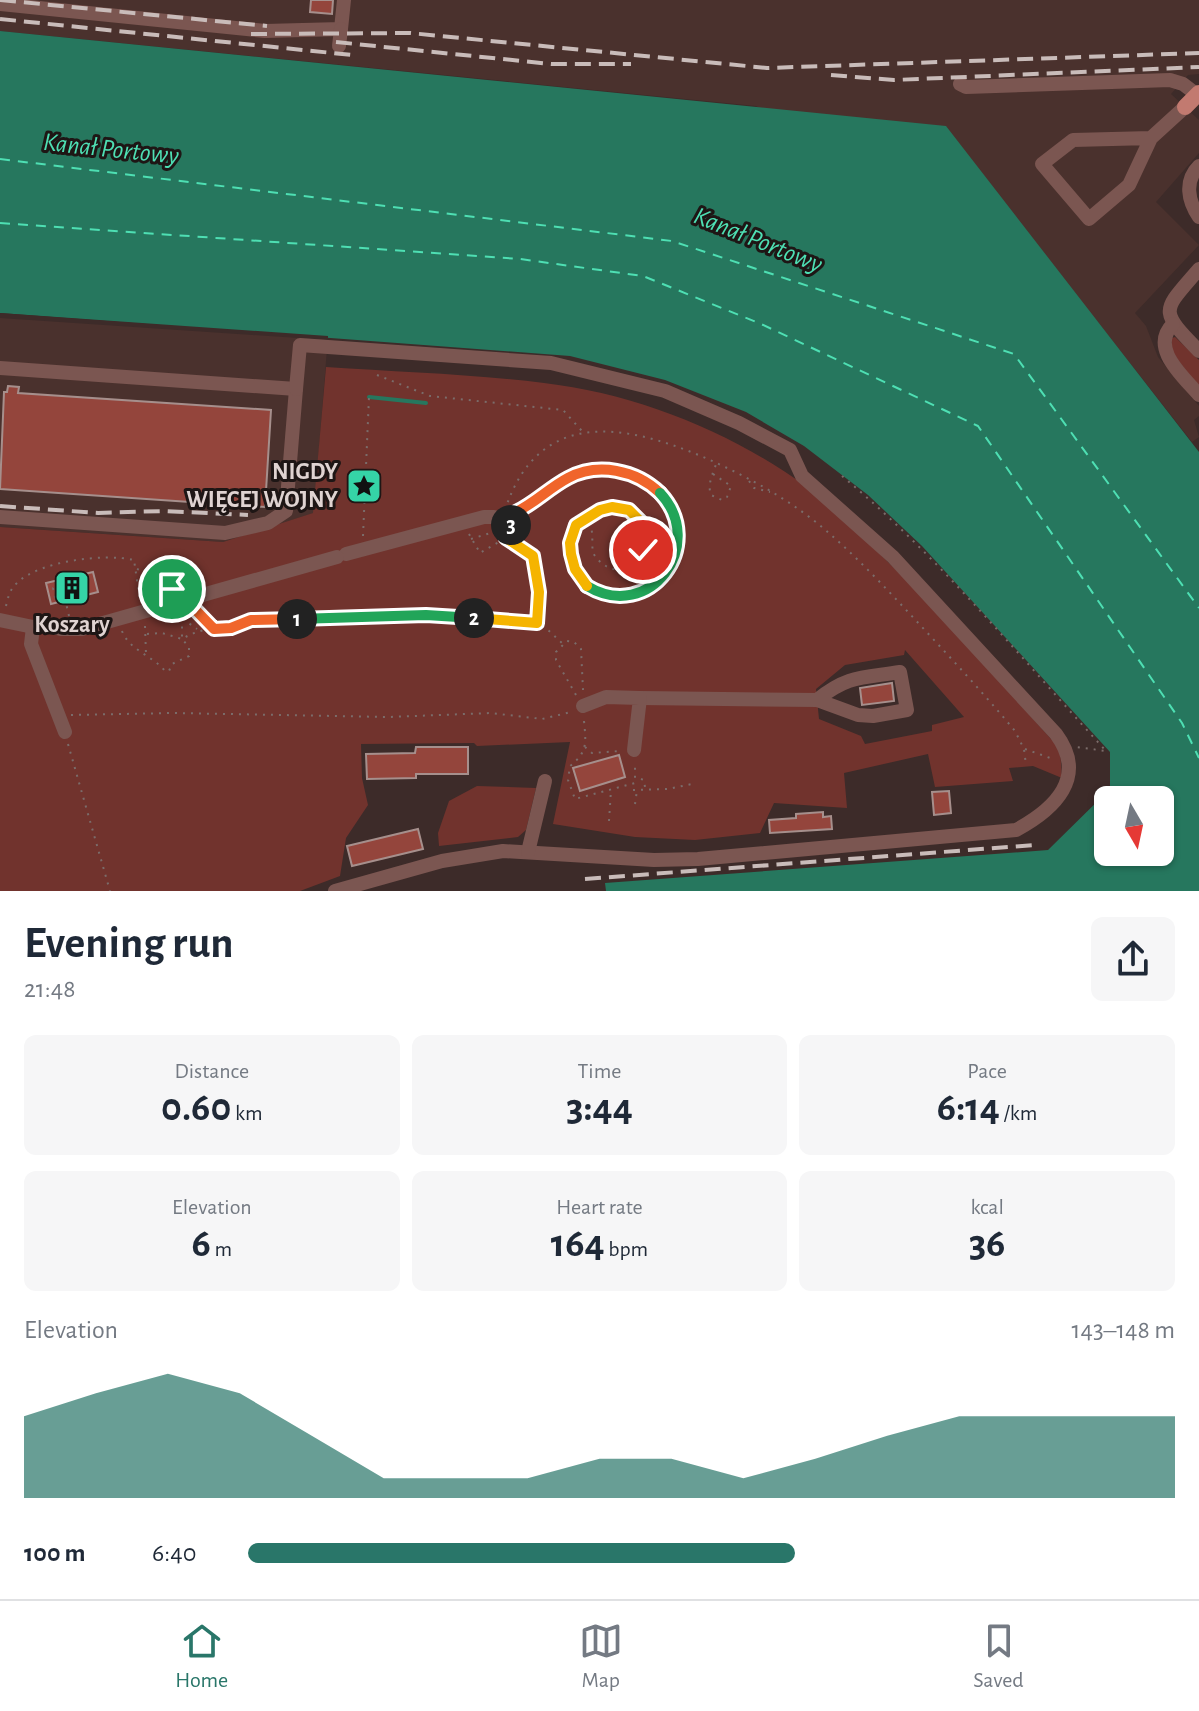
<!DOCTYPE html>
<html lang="en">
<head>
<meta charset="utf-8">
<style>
	:root { --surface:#fff; --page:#f6f6f7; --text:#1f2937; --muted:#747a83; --line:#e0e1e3; --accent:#297669 }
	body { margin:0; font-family:"Alegreya Sans",sans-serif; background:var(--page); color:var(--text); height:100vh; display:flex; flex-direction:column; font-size:30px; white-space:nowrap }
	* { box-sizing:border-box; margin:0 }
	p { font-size:26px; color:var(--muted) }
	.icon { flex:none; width:44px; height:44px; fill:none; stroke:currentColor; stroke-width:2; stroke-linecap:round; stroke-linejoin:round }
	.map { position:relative; height:891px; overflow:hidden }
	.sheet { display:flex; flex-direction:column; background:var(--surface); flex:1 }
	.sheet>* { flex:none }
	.needle { width:52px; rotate:171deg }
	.buttons { position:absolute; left:1094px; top:786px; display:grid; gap:16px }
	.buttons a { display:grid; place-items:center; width:80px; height:80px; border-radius:12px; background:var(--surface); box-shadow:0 2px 6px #0004; font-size:40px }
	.pin { position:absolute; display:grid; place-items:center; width:68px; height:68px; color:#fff; margin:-34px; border:4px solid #fff; border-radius:50%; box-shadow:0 2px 8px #0007 }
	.km { position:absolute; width:40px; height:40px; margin:-20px; border-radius:50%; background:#222; color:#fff; font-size:22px; line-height:40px; text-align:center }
	.round { display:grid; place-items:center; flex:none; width:84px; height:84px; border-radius:12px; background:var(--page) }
	.overview { display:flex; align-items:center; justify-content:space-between; height:136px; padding:0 24px }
	h1 { font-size:44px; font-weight:600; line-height:60px }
	.metrics { display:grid; grid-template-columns:repeat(3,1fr); gap:12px; height:136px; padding:8px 24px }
	.metrics div { display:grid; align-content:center; border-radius:12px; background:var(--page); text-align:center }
	.metrics b { font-size:40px; font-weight:600 }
	.metrics small { font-size:22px; font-weight:400 }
	.metrics p { font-size:22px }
	.chart { height:224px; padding:16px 24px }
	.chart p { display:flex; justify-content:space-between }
	.chart svg { width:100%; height:144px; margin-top:8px; fill:var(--accent); opacity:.7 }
	ul { padding:0 24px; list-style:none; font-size:26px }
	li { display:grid; grid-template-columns:128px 96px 1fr; align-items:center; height:60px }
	li i { height:20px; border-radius:10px; background:var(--accent) }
	.tab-bar { display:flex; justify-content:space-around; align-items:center; height:112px; border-top:2px solid var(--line); background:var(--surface); font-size:22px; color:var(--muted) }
	.tab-bar a { display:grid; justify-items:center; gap:4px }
	.tab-bar .on { color:var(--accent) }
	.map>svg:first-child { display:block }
	.built { fill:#4a312d }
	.green { fill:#71332d; fill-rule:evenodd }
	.water { fill:#26775e; fill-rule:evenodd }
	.pier { fill:#3d2b29 }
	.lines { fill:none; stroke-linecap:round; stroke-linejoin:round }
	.stream { stroke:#26775e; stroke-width:4 }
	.ferry { stroke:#4edfb3; stroke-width:2; stroke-dasharray:10 8; stroke-linecap:butt }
	.building { fill:#94453c; stroke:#a68f8c; stroke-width:2 }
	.path { stroke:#7b6c6a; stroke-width:2; stroke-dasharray:2 6; stroke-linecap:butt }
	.minor { stroke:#7b5651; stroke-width:14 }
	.major { stroke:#c27a70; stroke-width:16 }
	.rail { stroke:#c9bcba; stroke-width:4; stroke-dasharray:16 8; stroke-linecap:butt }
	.split-1-casing { stroke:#fff; stroke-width:16 }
	.split-2-casing { stroke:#fff; stroke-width:16 }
	.split-3-casing { stroke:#fff; stroke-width:16 }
	.split-4-casing { stroke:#fff; stroke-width:16 }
	.split-5-casing { stroke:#fff; stroke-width:16 }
	.split-6-casing { stroke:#fff; stroke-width:16 }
	.split-1 { stroke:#f0652b; stroke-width:10 }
	.split-2 { stroke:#22a559; stroke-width:10 }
	.split-3 { stroke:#f5b400; stroke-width:10 }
	.split-4 { stroke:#f0652b; stroke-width:10 }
	.split-5 { stroke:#22a559; stroke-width:10 }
	.split-6 { stroke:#f5b400; stroke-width:10 }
	.labels { text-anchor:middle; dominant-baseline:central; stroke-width:6; stroke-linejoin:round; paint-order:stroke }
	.poi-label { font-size:24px; font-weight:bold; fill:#dfd3d1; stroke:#1e1615; text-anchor:end }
	.water-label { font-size:26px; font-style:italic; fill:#4edfb3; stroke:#1e1615 }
</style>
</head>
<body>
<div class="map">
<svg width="1199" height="891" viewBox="0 0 1199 891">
	<rect width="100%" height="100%" fill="#3d2b29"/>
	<!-- built -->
	<g class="built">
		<path d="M0 0H1199V74L1188 75 1171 94 1199 120V153L1156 202 1199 245 1135 313 1146 326 1158 357 1199 406V416L1194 420 1199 437 1192 442 1097 321 756 106 0 31Z"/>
		<path d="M0 314 328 336 314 513 223 542 0 527Z"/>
	</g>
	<!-- green -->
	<g class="green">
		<path d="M1175 337 1199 360V388L1172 352V338Z"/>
		<path d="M326 367C399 372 473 374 544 383 638 394 731 432 807 487 826 501 843 520 861 536 932 602 995 677 1060 749L1062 778 1033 766 1009 768 1013 781 935 787 928 754 844 773 847 808 774 803 760 833 695 840 635 837 553 824 570 742 477 746 474 743 361 744 362 778 368 805 346 838 340 876 300 891H0V527L223 542 313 513ZM905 650 964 717 932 725V731L865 744 861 736 819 719 816 689 845 665 904 655Z"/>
		<path d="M477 786 536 788 526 830 518 837 439 846 438 833 449 801Z"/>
	</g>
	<!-- water -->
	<path class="water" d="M0 31 946 126 1199 452V891H606L605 883 1048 850 1110 789V752L922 546 868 495 804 446 746 412 665 380 570 356 0 313ZM1108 800H1160V852H1108Z"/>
	<!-- pier -->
	<path class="pier" d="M0 313 328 336V340L0 318Z"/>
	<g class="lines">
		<!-- stream -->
		<path class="stream" d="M369 397 426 403"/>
		<!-- ferry -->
		<g class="ferry">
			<path d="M0 159 672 241 1014 354 1199 608"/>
			<path d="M0 223 520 259 643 276 761 324 978 426 1182 723 1199 758"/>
		</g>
	</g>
	<!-- building -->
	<g class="building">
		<path d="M311 0H333L332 14 310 12Z"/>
		<path d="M8 386 19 387 18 393 271 410 265 507 0 489 4 392H7Z"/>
		<path d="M93 572 98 592 51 604 46 583Z"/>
		<path d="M892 683 894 701 862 705 860 688Z"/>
		<path d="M416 747H468V774H416V778L367 779 366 754 415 753Z"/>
		<path d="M619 755 625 777 580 791 573 768Z"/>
		<path d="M949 791 951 813 934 815 932 792Z"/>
		<path d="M823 812V817L831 816 832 829 770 833 769 820 796 818V814Z"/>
		<path d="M418 829 423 849 352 866 347 846Z"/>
	</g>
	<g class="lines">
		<!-- path -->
		<g class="path">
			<path d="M377 375 430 396 563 410 582 431"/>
			<path d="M713 474 731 486 727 497 722 500 711 495C707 484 713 474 716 464"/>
			<path d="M842 476C939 557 1020 657 1106 751L1076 747"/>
			<path d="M749 481 754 488 770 492"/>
			<path d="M612 507 629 510 647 528C645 537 645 550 640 559 626 578 603 570 593 553 591 541 595 530 587 520L600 510Z"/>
			<path d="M505 510C538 409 622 423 701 456 742 474 782 495 817 523 850 550 880 582 909 613 945 652 981 690 1015 731L1024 749 1026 765"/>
			<path d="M507 514C526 511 539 498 554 487 578 468 613 464 640 478 658 488 668 499 674 518 697 599 576 630 570 548 569 533 574 526 587 520"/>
			<path d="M498 531 533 556 539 592 537 621"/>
			<path d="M469 534 480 553 506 538 515 514"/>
			<path d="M363 536 369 397"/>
			<path d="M471 539 497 531"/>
			<path d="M178 562 186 564 199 582"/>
			<path d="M137 569 154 575 199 581"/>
			<path d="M171 591 176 579 192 571"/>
			<path d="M6 606C8 597 10 589 17 583 39 561 104 553 134 560L140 600"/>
			<path d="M195 609 213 627"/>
			<path d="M69 616 62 586 53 588 55 597 87 590"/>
			<path d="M183 619 197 629"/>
			<path d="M145 626 146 654"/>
			<path d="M122 631C129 650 153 656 165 671H169L172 664 189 656V647L182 639V615"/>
			<path d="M147 634 162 633 182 639C205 625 225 630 251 620L426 615 537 623 547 629 563 644"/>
			<path d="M576 695 556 660V652L567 641 574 642 581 649 583 690"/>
			<path d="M71 715 173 713 389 717 491 713 542 719 571 712"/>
			<path d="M584 721C586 742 588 752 570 766L568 780 575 799 635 783V762"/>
			<path d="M68 744 110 891"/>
			<path d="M585 747 592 753 620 751"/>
			<path d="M1025 749 1053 759"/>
			<path d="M641 779 644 780 645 787"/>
			<path d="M633 790 668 789 692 784"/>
			<path d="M635 804 637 790"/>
			<path d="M609 821 611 790"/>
		</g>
		<!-- minor -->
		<g class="minor">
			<path d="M0 4 265 31 341 29 344 0"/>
			<path d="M339 46 341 29"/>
			<path d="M960 84 966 87 1170 80 1183 84 1196 94"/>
			<path d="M1151 138 1129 185 1089 219 1042 164 1073 140 1151 138 1185 107"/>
			<path d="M1199 166C1184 181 1188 201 1199 217"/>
			<path d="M1199 269C1162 312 1158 309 1199 351"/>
			<path d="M1173 324C1149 348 1183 376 1199 395"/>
			<path d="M0 368 296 389 286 511 268 523 225 533 0 517"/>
			<path d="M296 389 300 345 551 363 665 391 739 423 790 450 802 476 893 557 1056 734C1088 777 1055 809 1016 830L698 859 654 860 503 851 442 861 335 891"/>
			<path d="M346 554 484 517H494"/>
			<path d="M0 620 33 627 31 644 65 732"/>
			<path d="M41 623 61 629H82L337 557"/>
			<path d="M640 698 817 700 858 715 873 716 907 710 900 672C863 678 848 675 817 700"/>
			<path d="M583 706 606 697 640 698 634 750"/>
			<path d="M528 852 545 781"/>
		</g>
		<!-- major -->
		<path class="major" d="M1185 107 1199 93"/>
		<!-- rail -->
		<g class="rail">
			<path d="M0 0 267 26"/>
			<path d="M0 19 352 55"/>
			<path d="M251 34 410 33 767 68 1199 53"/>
			<path d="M336 42 551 64H631"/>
			<path d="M831 75 894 80 1199 67"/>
			<path d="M0 506 98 513 164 511 248 515"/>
			<path d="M585 879 1035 845"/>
		</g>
	</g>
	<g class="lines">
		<defs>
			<path id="split-1" d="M172 589 158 608 186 600 214 629 231 628 251 620 297 619"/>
			<path id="split-2" d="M297 619 426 615 474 618"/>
			<path id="split-3" d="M474 618 537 623 539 592 533 556 506 538 511 525"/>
			<path id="split-4" d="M511 525 516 512C535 503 549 488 568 478 598 462 636 470 660 493"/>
			<path id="split-5" d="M587 586C650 624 708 544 660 493"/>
			<path id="split-6" d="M587 586 575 569 571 554 570 543 576 525 600 510 612 507 629 510 647 528 643 550"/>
		</defs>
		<!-- split-1 casing -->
		<use href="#split-1" class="split-1-casing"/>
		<!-- split-2 casing -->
		<use href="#split-2" class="split-2-casing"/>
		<!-- split-3 casing -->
		<use href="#split-3" class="split-3-casing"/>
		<!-- split-4 casing -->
		<use href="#split-4" class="split-4-casing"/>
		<!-- split-5 casing -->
		<use href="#split-5" class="split-5-casing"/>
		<!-- split-6 casing -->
		<use href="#split-6" class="split-6-casing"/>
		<!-- split-1 -->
		<use href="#split-1" class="split-1"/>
		<!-- split-2 -->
		<use href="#split-2" class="split-2"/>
		<!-- split-3 -->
		<use href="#split-3" class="split-3"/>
		<!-- split-4 -->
		<use href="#split-4" class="split-4"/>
		<!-- split-5 -->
		<use href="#split-5" class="split-5"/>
		<!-- split-6 -->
		<use href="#split-6" class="split-6"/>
	</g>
	<!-- icons -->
	<defs>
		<symbol id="sight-square" viewBox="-11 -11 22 22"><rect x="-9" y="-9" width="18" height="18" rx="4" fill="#35d4a7" stroke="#1e1615"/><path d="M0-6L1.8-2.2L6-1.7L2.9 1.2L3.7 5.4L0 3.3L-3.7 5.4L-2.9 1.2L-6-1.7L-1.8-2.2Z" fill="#111"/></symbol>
		<symbol id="building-square" viewBox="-11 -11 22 22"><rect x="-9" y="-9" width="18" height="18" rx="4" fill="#35d4a7" stroke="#1e1615"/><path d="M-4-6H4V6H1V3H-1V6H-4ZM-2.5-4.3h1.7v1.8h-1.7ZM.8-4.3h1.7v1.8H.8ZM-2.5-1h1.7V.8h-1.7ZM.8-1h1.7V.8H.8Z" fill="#111"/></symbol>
	</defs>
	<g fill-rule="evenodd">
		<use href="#sight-square" x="344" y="466" width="40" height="40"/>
		<use href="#building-square" x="52" y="568" width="40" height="40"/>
	</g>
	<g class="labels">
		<!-- poi labels -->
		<g class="poi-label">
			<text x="338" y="472">NIGDY<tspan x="338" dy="28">WIĘCEJ WOJNY</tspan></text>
			<text x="72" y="625" text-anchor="middle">Koszary</text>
		</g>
		<!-- water labels -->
		<g class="water-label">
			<text transform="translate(111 149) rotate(6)">Kanał Portowy</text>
			<text transform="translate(758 240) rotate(22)">Kanał Portowy</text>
		</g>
	</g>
</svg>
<div class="buttons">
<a><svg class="needle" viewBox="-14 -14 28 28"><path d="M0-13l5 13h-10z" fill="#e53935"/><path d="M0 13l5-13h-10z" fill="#747a83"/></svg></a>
</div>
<div class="pin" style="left:172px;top:589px;background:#1e9e55"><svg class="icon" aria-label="arrive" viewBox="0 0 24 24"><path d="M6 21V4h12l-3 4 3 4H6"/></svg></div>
<div class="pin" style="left:643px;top:550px;background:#d93025"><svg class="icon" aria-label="check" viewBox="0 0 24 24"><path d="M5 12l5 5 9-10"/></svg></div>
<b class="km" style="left:297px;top:619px">1</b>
<b class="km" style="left:474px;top:618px">2</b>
<b class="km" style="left:511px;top:525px">3</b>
</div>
<section class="sheet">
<div class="overview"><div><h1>Evening run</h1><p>21:48</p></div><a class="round"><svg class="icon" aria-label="share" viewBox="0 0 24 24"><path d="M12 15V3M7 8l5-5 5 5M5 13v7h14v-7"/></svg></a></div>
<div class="metrics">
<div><p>Distance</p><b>0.60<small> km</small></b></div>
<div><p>Time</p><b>3:44</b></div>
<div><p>Pace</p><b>6:14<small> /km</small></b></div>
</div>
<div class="metrics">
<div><p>Elevation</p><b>6<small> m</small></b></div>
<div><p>Heart rate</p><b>164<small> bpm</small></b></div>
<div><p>kcal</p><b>36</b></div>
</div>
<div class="chart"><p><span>Elevation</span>143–148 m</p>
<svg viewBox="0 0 160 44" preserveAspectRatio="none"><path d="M0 44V19L10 12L20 6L30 12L40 25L50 38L60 38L70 38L80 32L90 32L100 38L110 32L120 25L130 19L140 19L150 19L160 19V44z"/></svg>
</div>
<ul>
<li><b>100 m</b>6:40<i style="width:59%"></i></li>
</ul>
</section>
<nav class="tab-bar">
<a class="on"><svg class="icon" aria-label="home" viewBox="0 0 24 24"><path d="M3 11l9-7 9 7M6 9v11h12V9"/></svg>Home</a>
<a><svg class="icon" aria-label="map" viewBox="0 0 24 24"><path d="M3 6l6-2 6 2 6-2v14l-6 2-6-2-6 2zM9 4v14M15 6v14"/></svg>Map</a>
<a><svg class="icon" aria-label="saved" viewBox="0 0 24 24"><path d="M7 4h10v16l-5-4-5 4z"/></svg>Saved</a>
</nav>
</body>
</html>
